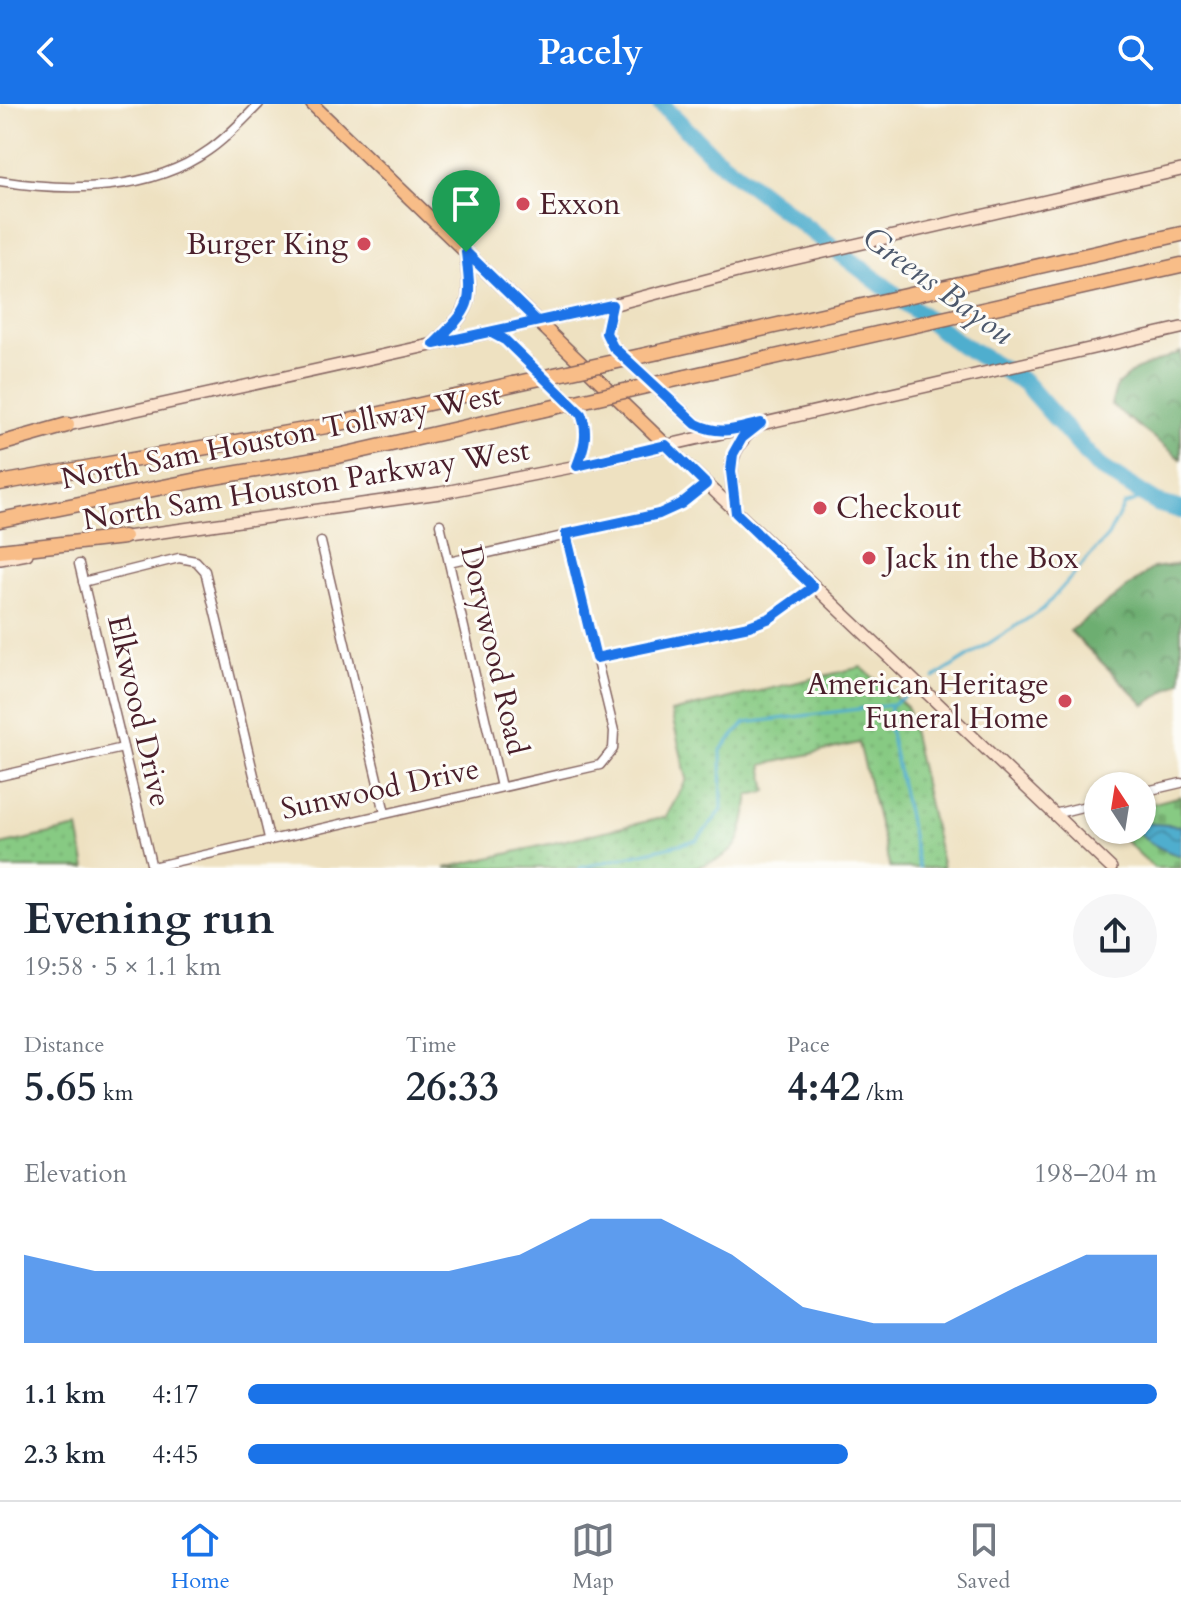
<!DOCTYPE html>
<html lang="en">
<head>
<meta charset="utf-8">
<style>
	:root { --surface:#fff; --page:#f6f6f7; --text:#1f2937; --muted:#747a83; --line:#e0e1e3; --accent:#1a73e8 }
	body { margin:0; font-family:Cardo,serif; background:var(--page); color:var(--text); height:100vh; display:flex; flex-direction:column; font-size:30px; white-space:nowrap }
	* { box-sizing:border-box; margin:0 }
	p { font-size:26px; color:var(--muted) }
	.icon { flex:none; width:44px; height:44px; fill:none; stroke:currentColor; stroke-width:2; stroke-linecap:round; stroke-linejoin:round }
	.map { position:relative; height:764px; overflow:hidden }
	.panel { display:flex; flex-direction:column; background:var(--surface); flex:1 }
	.panel>* { flex:none }
	.needle { width:52px; rotate:348deg }
	.fabs { position:absolute; left:1084px; top:668px; display:grid; gap:16px }
	.fabs a { display:grid; place-items:center; width:72px; height:72px; border-radius:50%; background:var(--surface); box-shadow:0 2px 6px #0004; font-size:40px }
	.pin { position:absolute; display:grid; place-items:center; width:68px; height:68px; color:#fff; margin:-82px -34px; border-radius:50% 50% 50% 0; rotate:-45deg; box-shadow:0 0 8px #0007 }
	.pin .icon { rotate:45deg }
	.round { display:grid; place-items:center; flex:none; width:84px; height:84px; border-radius:42px; background:var(--page) }
	.head { display:flex; align-items:center; justify-content:space-between; height:136px; padding:0 24px }
	h1 { font-size:44px; font-weight:700; line-height:60px }
	.metrics { display:grid; grid-template-columns:repeat(3,1fr); gap:12px; height:136px; padding:8px 24px }
	.metrics div { display:grid; align-content:center }
	.metrics b { font-size:40px; font-weight:700 }
	.metrics small { font-size:22px; font-weight:400 }
	.metrics p { font-size:22px }
	.chart { height:224px; padding:16px 24px }
	.chart p { display:flex; justify-content:space-between }
	.chart svg { width:100%; height:144px; margin-top:8px; fill:var(--accent); opacity:.7 }
	ul { padding:0 24px; list-style:none; font-size:26px }
	li { display:grid; grid-template-columns:128px 96px 1fr; align-items:center; height:60px }
	li i { height:20px; border-radius:10px; background:var(--accent) }
	header { display:flex; justify-content:space-between; align-items:center; height:104px; padding:0 24px; background:var(--accent); color:#fff; font-size:36px; font-weight:700 }
	.tabs { display:flex; justify-content:space-around; align-items:center; height:112px; border-top:2px solid var(--line); background:var(--surface); font-size:22px; color:var(--muted) }
	.tabs a { display:grid; justify-items:center; gap:4px }
	.tabs .current { color:var(--accent) }
	.map>svg:first-child { display:block }
	.grass { fill:url(#grass-dots); stroke:#687457; stroke-width:2 }
	.forest { fill:url(#forest-crowns); stroke:#5c664e; stroke-width:2 }
	.cemetery { fill:url(#cemetery-stones); stroke:#687457; stroke-width:2 }
	.water { fill:url(#water-waves); stroke:#4d667c; stroke-width:2 }
	.lines { fill:none; stroke-linecap:round; stroke-linejoin:round }
	.stream { stroke:#50aece; stroke-width:3 }
	.river { stroke:#50aece; stroke-width:18 }
	.street-casing { stroke:#836360; stroke-width:11 }
	.secondary-casing { stroke:#836360; stroke-width:14 }
	.primary-casing { stroke:#836360; stroke-width:15 }
	.highway-casing { stroke:#836360; stroke-width:17 }
	.street { stroke:#fff; stroke-width:8 }
	.secondary { stroke:#fce5cf; stroke-width:11 }
	.primary { stroke:#f8bd88; stroke-width:12 }
	.highway { stroke:#f8bd88; stroke-width:14 }
	.highway-bridge-casing { stroke:#836360; stroke-width:17; stroke-linecap:butt }
	.highway-bridge { stroke:#f8bd88; stroke-width:14 }
	.route-casing { stroke:#fff; stroke-width:16 }
	.route { stroke:#1a73e8; stroke-width:10 }
	.poi-dot { fill:#d1495b; stroke:#fdfcf7; stroke-width:3 }
	.labels { text-anchor:middle; dominant-baseline:central; stroke-width:6; stroke-linejoin:round; paint-order:stroke }
	.poi-label { font-size:30px; fill:#4a1f2b; stroke:#fdfcf7; text-anchor:start }
	.street-label { font-size:30px; fill:#4a1f2b; stroke:#fdfcf7 }
	.water-label { font-size:32px; font-style:italic; fill:#4c586c; stroke:#fdfcf7 }
</style>
</head>
<body>
<header><svg class="icon" aria-label="back" viewBox="0 0 24 24"><path d="M15 5l-7 7 7 7"/></svg>Pacely<svg class="icon" aria-label="search" viewBox="0 0 24 24"><circle cx="10" cy="10" r="6"/><path d="M15 15l6 6"/></svg></header>
<div class="map">
<svg width="1181" height="764" viewBox="0 0 1181 764">
	<defs>
		<pattern id="grass-dots" width="8" height="8" patternUnits="userSpaceOnUse" patternTransform="scale(2)"><rect width="8" height="8" fill="#87ca83"/><path d="M2 2h.1M6 6h.1" fill="none" stroke="#76ad71" stroke-width="1.8" stroke-linecap="round"/></pattern>
		<pattern id="forest-crowns" width="20" height="18" patternUnits="userSpaceOnUse" patternTransform="scale(2)"><rect width="20" height="18" fill="#6dae71"/><path d="M2 6a3 3 0 1 1 6 0M12 15a3 3 0 1 1 6 0" fill="none" stroke="#5c8d5d"/></pattern>
		<pattern id="cemetery-stones" width="16" height="16" patternUnits="userSpaceOnUse" patternTransform="scale(2)"><rect width="16" height="16" fill="#87ca83"/><path d="M2 7V4a2 2 0 0 1 4 0v3zM10 15v-3a2 2 0 0 1 4 0v3z" fill="#76ad71"/></pattern>
		<pattern id="water-waves" width="16" height="10" patternUnits="userSpaceOnUse" patternTransform="scale(2)"><rect width="16" height="10" fill="#50aece"/><path d="M0 5q4-4 8 0t8 0" fill="none" stroke="#448da7"/></pattern>
	</defs>
	<rect width="100%" height="100%" fill="#fdfcf7"/>
	<filter id="ink" filterUnits="userSpaceOnUse"><feTurbulence type="fractalNoise" baseFrequency=".0125" numOctaves="2"/><feDisplacementMap in="SourceGraphic" scale="16" xChannelSelector="R" yChannelSelector="G"/><feConvolveMatrix kernelMatrix="1 2 1 2 8 2 1 2 1" color-interpolation-filters="sRGB"/></filter>
	<filter id="wash" filterUnits="userSpaceOnUse"><feTurbulence type="fractalNoise" baseFrequency=".006" numOctaves="4" result="noise"/><feDisplacementMap in="SourceGraphic" scale="32" xChannelSelector="R" yChannelSelector="G"/><feGaussianBlur stdDeviation="1.8" result="paint"/><feColorMatrix in="noise" values="0 0 0 0 0 0 0 0 0 0 0 0 0 0 0 0 0 1.4 0 .05"/><feComposite in="paint" operator="in"/></filter>
	<g filter="url(#wash)">
		<rect width="100%" height="100%" fill="#eee1c1"/>
		<!-- grass -->
		<g class="grass">
			<path d="M861 563 907 603 943 764H890L859 639 762 661 767 687 749 691C741 738 742 752 691 764H445L666 713 687 675 671 608Z"/>
			<path d="M78 724 86 764H0V741Z"/>
		</g>
		<!-- forest -->
		<g class="forest">
			<path d="M1181 248V355L1111 301 1117 281 1135 266Z"/>
			<path d="M1181 460V577L1145 601 1070 527 1153 464Z"/>
		</g>
		<!-- cemetery -->
		<path class="cemetery" d="M1181 692V764H1154L1114 726H1142V702Z"/>
		<!-- water -->
		<path class="water" d="M1142 719 1181 722V752C1164 747 1148 740 1137 726H1142Z"/>
		<g class="lines">
			<!-- stream -->
			<g class="stream">
				<path d="M934 574 1043 505 1108 432 1124 401 1147 393"/>
				<path d="M890 603 888 619 919 764"/>
				<path d="M580 764 697 736 722 706 721 646 745 619 891 601 907 591"/>
			</g>
			<!-- river -->
			<path class="river" d="M661 0 712 51 957 238 1024 278 1097 361 1157 399 1181 406"/>
		</g>
	</g>
	<g filter="url(#ink)">
		<g class="lines">
			<defs>
				<g id="street">
					<path d="M0 77C68 88 151 88 209 46 228 33 243 16 259 0"/>
					<path d="M440 420 501 683"/>
					<path d="M321 438 385 709"/>
					<path d="M449 458 659 410 681 400 706 380"/>
					<path d="M79 460 152 764"/>
					<path d="M83 478 179 454 196 457 205 467 269 734"/>
					<path d="M596 554 749 522 770 514 813 483"/>
					<path d="M0 672 123 644"/>
					<path d="M1142 688 1181 679"/>
					<path d="M1054 710 1098 699"/>
					<path d="M152 763 600 661 613 645 614 627 566 430"/>
				</g>
				<g id="secondary">
					<path d="M612 201 606 229 613 243 696 320 716 328"/>
					<path d="M490 228 505 236 581 310C589 329 584 344 577 362"/>
					<path d="M59 323 612 201 741 167 1181 66"/>
					<path d="M666 341 1111 764"/>
					<path d="M736 408C731 371 723 349 756 323"/>
					<path d="M119 434 440 389 577 362 1181 224"/>
					<path d="M0 455 27 450"/>
				</g>
				<g id="primary">
					<path d="M312 0 666 341"/>
					<path d="M434 240C473 201 472 203 466 148"/>
				</g>
				<g id="highway">
					<path d="M659 248 1181 130"/>
					<path d="M686 273 1181 161"/>
					<path d="M0 340 67 321"/>
					<path d="M0 379 327 322 513 280"/>
					<path d="M0 416 203 375 338 352 541 306"/>
					<path d="M0 447 124 433"/>
				</g>
			</defs>
			<!-- street casing -->
			<use href="#street" class="street-casing"/>
			<!-- secondary casing -->
			<use href="#secondary" class="secondary-casing"/>
			<!-- primary casing -->
			<use href="#primary" class="primary-casing"/>
			<!-- highway casing -->
			<use href="#highway" class="highway-casing"/>
			<!-- street -->
			<use href="#street" class="street"/>
			<!-- secondary -->
			<use href="#secondary" class="secondary"/>
			<!-- primary -->
			<use href="#primary" class="primary"/>
			<!-- highway -->
			<use href="#highway" class="highway"/>
			<defs>
				<g id="highway-bridge">
					<path d="M513 280 659 248"/>
					<path d="M541 306 686 273"/>
				</g>
			</defs>
			<!-- highway-bridge casing -->
			<use href="#highway-bridge" class="highway-bridge-casing"/>
			<!-- highway-bridge -->
			<use href="#highway-bridge" class="highway-bridge"/>
		</g>
	</g>
	<g class="lines" filter="url(#ink)">
		<defs>
			<path id="route" d="M466 148 537 217 490 228 505 236 581 310C589 329 584 344 577 362L666 341 706 380 681 400 659 410 566 430 596 554 749 522 770 514 813 483 736 409 731 367 733 350 742 334 761 319C735 325 721 332 696 320L613 243 606 229 612 201C553 214 493 227 434 240 473 201 472 203 466 148"/>
		</defs>
		<!-- route casing -->
		<use href="#route" class="route-casing"/>
		<!-- route -->
		<use href="#route" class="route"/>
	</g>
	<!-- markers -->
	<g class="poi-dot">
		<circle cx="523" cy="100" r="8"/>
		<circle cx="364" cy="140" r="8"/>
		<circle cx="820" cy="404" r="8"/>
		<circle cx="869" cy="454" r="8"/>
		<circle cx="1065" cy="597" r="8"/>
	</g>
	<g class="labels">
		<!-- poi labels -->
		<g class="poi-label">
			<text x="539" y="100">Exxon</text>
			<text x="348" y="140" text-anchor="end">Burger King</text>
			<text x="836" y="404">Checkout</text>
			<text x="885" y="454">Jack in the Box</text>
			<text x="1049" y="580" text-anchor="end">American Heritage<tspan x="1049" dy="34">Funeral Home</tspan></text>
		</g>
		<!-- street labels -->
		<g class="street-label">
			<text transform="translate(281 333) rotate(-11)">North Sam Houston Tollway West</text>
			<text transform="translate(306 381) rotate(-9)">North Sam Houston Parkway West</text>
			<text transform="translate(494 546) rotate(77)">Dorywood Road</text>
			<text transform="translate(139 607) rotate(77)">Elkwood Drive</text>
			<text transform="translate(380 685) rotate(-12)">Sunwood Drive</text>
		</g>
		<!-- water labels -->
		<g class="water-label">
			<text transform="translate(938 182) rotate(36)">Greens Bayou</text>
		</g>
	</g>
</svg>
<div class="fabs">
<a><svg class="needle" viewBox="-14 -14 28 28"><path d="M0-13l5 13h-10z" fill="#e53935"/><path d="M0 13l5-13h-10z" fill="#747a83"/></svg></a>
</div>
<div class="pin" style="left:466px;top:148px;background:#1e9e55"><svg class="icon" aria-label="arrive" viewBox="0 0 24 24"><path d="M6 21V4h12l-3 4 3 4H6"/></svg></div>
</div>
<section class="panel">
<div class="head"><div><h1>Evening run</h1><p>19:58 · 5 × 1.1 km</p></div><a class="round"><svg class="icon" aria-label="share" viewBox="0 0 24 24"><path d="M12 15V3M7 8l5-5 5 5M5 13v7h14v-7"/></svg></a></div>
<div class="metrics">
<div><p>Distance</p><b>5.65<small> km</small></b></div>
<div><p>Time</p><b>26:33</b></div>
<div><p>Pace</p><b>4:42<small> /km</small></b></div>
</div>
<div class="chart"><p><span>Elevation</span>198–204 m</p>
<svg viewBox="0 0 160 44" preserveAspectRatio="none"><path d="M0 44V17L10 22L20 22L30 22L40 22L50 22L60 22L70 17L80 6L90 6L100 17L110 33L120 38L130 38L140 27L150 17L160 17V44z"/></svg>
</div>
<ul>
<li><b>1.1 km</b>4:17<i style="width:100%"></i></li>
<li><b>2.3 km</b>4:45<i style="width:66%"></i></li>
</ul>
</section>
<nav class="tabs">
<a class="current"><svg class="icon" aria-label="home" viewBox="0 0 24 24"><path d="M3 11l9-7 9 7M6 9v11h12V9"/></svg>Home</a>
<a><svg class="icon" aria-label="map" viewBox="0 0 24 24"><path d="M3 6l6-2 6 2 6-2v14l-6 2-6-2-6 2zM9 4v14M15 6v14"/></svg>Map</a>
<a><svg class="icon" aria-label="saved" viewBox="0 0 24 24"><path d="M7 4h10v16l-5-4-5 4z"/></svg>Saved</a>
</nav>
</body>
</html>
